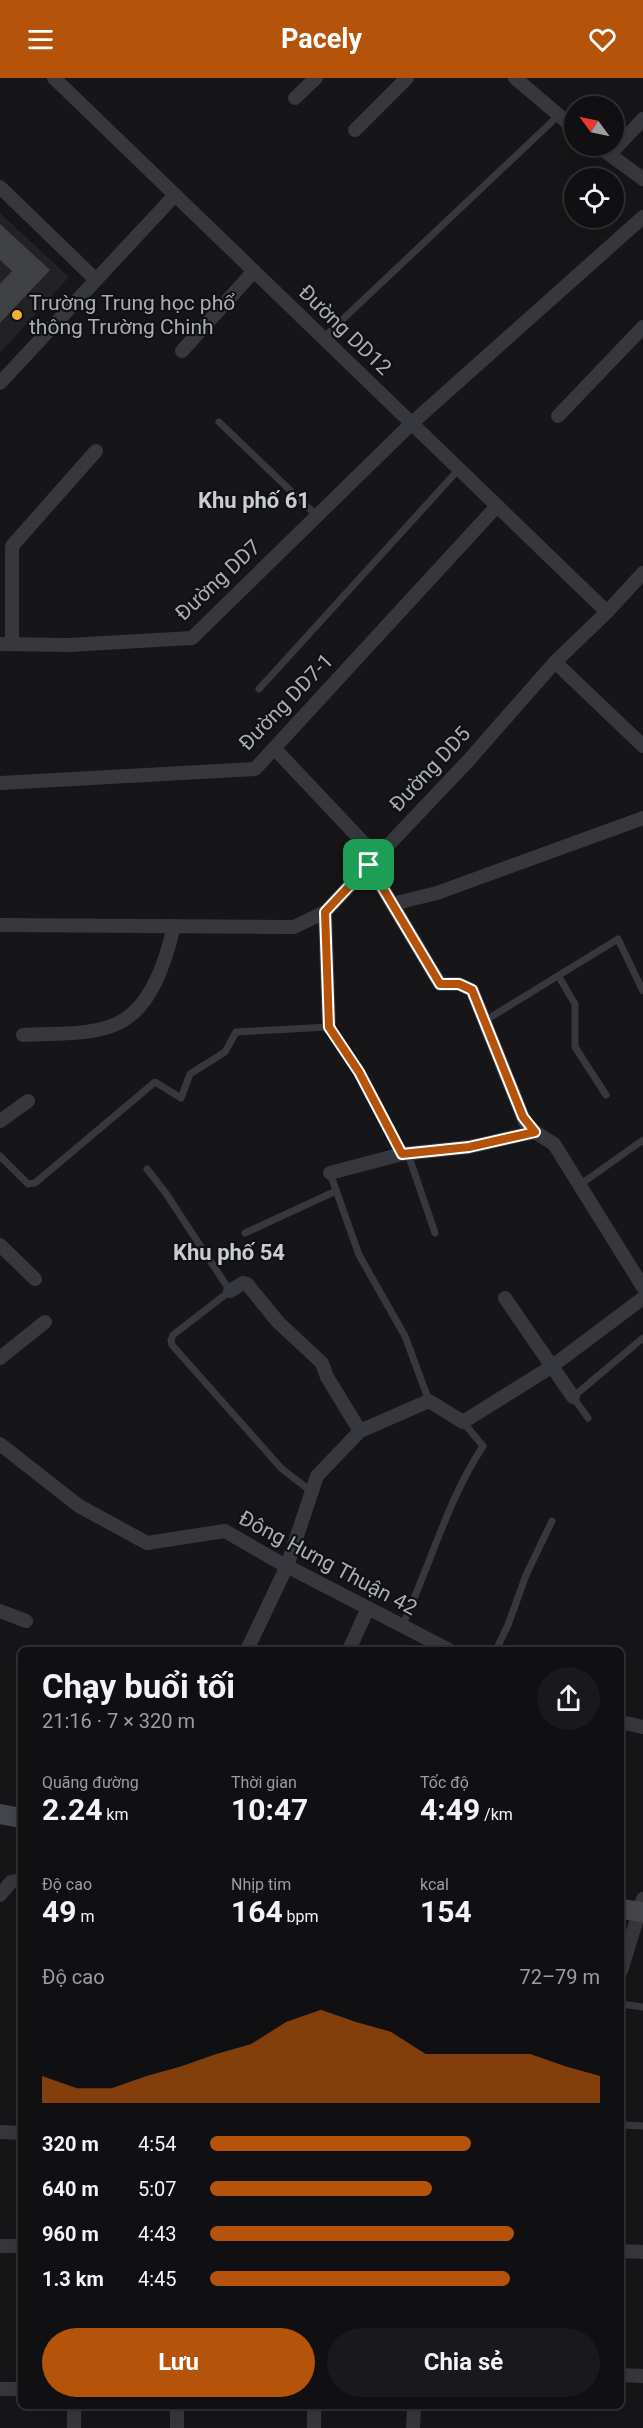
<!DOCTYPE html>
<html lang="vi">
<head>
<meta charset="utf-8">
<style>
	:root { --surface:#101012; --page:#19191b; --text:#f1f3f6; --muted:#9c9d9f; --line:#303032; --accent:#b45309 }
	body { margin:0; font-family:Roboto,sans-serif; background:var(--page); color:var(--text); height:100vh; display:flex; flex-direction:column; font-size:22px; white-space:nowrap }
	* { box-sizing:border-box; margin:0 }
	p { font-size:20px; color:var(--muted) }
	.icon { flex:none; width:33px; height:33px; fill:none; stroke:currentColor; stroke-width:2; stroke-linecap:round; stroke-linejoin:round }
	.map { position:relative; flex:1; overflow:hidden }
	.side { position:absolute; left:18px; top:1569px; width:606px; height:762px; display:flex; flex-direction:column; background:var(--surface); border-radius:9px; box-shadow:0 6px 24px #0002,0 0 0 2px var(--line) }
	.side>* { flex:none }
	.needle { width:39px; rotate:303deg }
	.buttons { position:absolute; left:564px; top:18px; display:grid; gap:12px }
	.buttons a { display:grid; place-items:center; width:60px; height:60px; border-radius:50%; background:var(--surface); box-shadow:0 6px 24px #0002,0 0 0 2px var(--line); font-size:30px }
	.pin { position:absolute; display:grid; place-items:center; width:51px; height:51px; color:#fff; margin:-26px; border-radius:12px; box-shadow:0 3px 9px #0006 }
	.round { display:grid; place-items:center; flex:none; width:63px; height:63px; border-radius:32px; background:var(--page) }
	.head { display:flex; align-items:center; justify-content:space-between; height:102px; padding:0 24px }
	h1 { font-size:33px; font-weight:700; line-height:45px }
	.stats { display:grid; grid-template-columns:repeat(3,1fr); gap:9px; height:102px; padding:6px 24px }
	.stats div { display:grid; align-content:center }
	.stats b { font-size:30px; font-weight:700 }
	.stats small { font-size:16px; font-weight:400 }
	.stats p { font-size:16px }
	.chart { height:168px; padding:12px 24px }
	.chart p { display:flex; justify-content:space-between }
	.chart svg { width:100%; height:108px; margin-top:6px; fill:var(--accent); opacity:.7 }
	.primary-button { display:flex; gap:12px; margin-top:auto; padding:12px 24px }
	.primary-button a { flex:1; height:69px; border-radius:36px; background:var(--accent); color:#fff; font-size:24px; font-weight:700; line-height:69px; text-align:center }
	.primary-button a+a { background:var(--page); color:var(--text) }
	ul { padding:0 24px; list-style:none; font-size:20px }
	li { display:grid; grid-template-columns:96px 72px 1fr; align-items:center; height:45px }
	li i { height:15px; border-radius:8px; background:var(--accent) }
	header { display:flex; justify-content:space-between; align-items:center; height:78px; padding:0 24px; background:var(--accent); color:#fff; font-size:27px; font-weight:700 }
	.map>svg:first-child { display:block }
	.built { fill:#222225 }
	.building { fill:#404145 }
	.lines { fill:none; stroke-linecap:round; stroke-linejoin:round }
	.lane { stroke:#37383d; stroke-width:7 }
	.street { stroke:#37383d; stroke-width:14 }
	.secondary { stroke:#45474d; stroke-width:20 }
	.route-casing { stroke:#fff; stroke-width:12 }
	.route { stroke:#b45309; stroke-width:8 }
	.poi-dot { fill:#f2b134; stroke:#111113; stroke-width:2 }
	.labels { text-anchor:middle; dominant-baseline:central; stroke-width:4.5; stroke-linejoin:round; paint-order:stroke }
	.poi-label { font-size:21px; fill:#a8adb8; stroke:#111113; text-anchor:start }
	.street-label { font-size:21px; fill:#a8adb8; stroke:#111113 }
	.neighbourhood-label { font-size:22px; font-weight:bold; fill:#c9ccd4; stroke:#111113 }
</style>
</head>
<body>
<header><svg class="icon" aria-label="menu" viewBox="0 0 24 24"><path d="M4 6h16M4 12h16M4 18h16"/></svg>Pacely<svg class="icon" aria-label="heart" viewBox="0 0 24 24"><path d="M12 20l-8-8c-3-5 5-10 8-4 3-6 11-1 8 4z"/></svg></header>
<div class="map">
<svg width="643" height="2350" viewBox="0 0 643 2350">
	<rect width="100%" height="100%" fill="#161618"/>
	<!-- built -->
	<path class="built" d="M0 135 69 199 0 275Z"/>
	<!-- building -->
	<path class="building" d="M0 146 50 192 0 245V206L12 193 0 182Z"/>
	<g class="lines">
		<!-- lane -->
		<g class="lane">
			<path d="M323 260 559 37"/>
			<path d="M219 344 316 437"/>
			<path d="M259 611 459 391"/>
			<path d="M559 899 575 926V969L606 1017"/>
			<path d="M486 942 618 861 643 913"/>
			<path d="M408 1076 435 1155"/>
			<path d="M0 1078 28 1106 35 1105 155 1004 181 1020 190 996 225 974 236 954 329 949 359 994 402 1076"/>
			<path d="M147 1091 165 1114 230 1213 173 1257 171 1262 172 1267 282 1391 312 1414"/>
			<path d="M330 1095 359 1177 405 1258 429 1323"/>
			<path d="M581 1106 643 1062"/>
			<path d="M245 1155 336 1113"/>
			<path d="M588 1340 573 1319 643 1260"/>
			<path d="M402 1548C430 1488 447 1423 483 1368L463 1344"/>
			<path d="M496 1572 508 1547 526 1497 552 1443"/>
			<path d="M621 1926 643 1929"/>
			<path d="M621 2047 643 2048"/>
		</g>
		<!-- street -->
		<g class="street">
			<path d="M54 0 607 534"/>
			<path d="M515 0 574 50"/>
			<path d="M295 20 316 0"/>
			<path d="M355 52 407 0"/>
			<path d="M598 68 643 101"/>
			<path d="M610 76 643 41"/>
			<path d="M0 109 96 202"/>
			<path d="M182 273 254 193"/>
			<path d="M0 305 175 117"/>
			<path d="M558 338 643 249"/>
			<path d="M0 566 69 567 192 560 412 345 643 139"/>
			<path d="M12 566V468L96 373"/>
			<path d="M555 584 643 668"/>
			<path d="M274 670 377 779"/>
			<path d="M0 705 255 691 497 428"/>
			<path d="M369 787 440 906H459L472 912 525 1044 535 1054 554 1066 643 1209"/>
			<path d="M392 826 437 815 643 740"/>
			<path d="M325 834 329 949"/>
			<path d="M0 847 294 849 325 834 468 683 555 584 607 534 643 495"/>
			<path d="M23 957C52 955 87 958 114 947 151 933 166 882 174 848"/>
			<path d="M0 1043 28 1023"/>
			<path d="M330 1095 402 1076 469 1069 535 1054"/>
			<path d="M0 1167 35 1201"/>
			<path d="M230 1213 243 1205 247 1206 278 1244 322 1285 327 1299 360 1353"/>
			<path d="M505 1220 573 1319"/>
			<path d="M0 1280 45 1244"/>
			<path d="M0 1366 79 1428 147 1465 225 1453 277 1483 449 1572"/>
			<path d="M0 1533 26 1543"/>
			<path d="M247 1572 287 1488 317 1398 360 1353 429 1323 463 1344 551 1289 643 1220"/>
			<path d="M349 1572 368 1530"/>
			<path d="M621 1644 643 1649"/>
			<path d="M0 1817 11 1804 21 1802"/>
			<path d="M621 1893 643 1821"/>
			<path d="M0 2054 21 2055"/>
			<path d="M0 2168H21"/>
			<path d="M621 2173 643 2174"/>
			<path d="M621 2297 643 2298"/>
			<path d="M0 2311H21"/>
			<path d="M177 2328V2350"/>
			<path d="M74 2350V2328"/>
			<path d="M314 2350V2328"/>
			<path d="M413 2350 414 2328"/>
		</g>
		<!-- secondary -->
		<g class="secondary">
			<path d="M0 1736 21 1740"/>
			<path d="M621 1831 643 1834"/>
		</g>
	</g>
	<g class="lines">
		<defs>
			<path id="route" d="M369 787 440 906H459L472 912 523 1039 535 1054 469 1069 402 1076 359 994 329 949 325 834Z"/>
		</defs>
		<!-- route casing -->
		<use href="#route" class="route-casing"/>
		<!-- route -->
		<use href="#route" class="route"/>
	</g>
	<!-- markers -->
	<circle class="poi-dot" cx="17" cy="237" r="6"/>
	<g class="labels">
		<!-- poi labels -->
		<g class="poi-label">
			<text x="29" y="225">Trường Trung học phổ<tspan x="29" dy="24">thông Trường Chinh</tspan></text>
		</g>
		<!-- street labels -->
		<g class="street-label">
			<text transform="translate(345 252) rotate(44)">Đường DD12</text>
			<text transform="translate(218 502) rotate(-43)">Đường DD7</text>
			<text transform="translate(286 624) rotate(-46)">Đường DD7-1</text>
			<text transform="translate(430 691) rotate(-47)">Đường DD5</text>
			<text transform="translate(328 1485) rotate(28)">Đông Hưng Thuận 42</text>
		</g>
		<!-- neighbourhood labels -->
		<g class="neighbourhood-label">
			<text x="254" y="422">Khu phố 61</text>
			<text x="229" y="1174">Khu phố 54</text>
		</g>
	</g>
</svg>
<div class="buttons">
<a><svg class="needle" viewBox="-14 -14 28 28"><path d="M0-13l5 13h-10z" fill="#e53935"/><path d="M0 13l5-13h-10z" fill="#9c9d9f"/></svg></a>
<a><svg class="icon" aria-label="locate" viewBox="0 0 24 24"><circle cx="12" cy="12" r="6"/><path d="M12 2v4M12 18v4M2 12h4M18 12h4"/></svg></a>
</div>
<div class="pin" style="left:369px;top:787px;background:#1e9e55"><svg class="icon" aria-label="arrive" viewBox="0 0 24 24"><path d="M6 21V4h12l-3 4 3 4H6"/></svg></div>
<section class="side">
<div class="head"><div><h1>Chạy buổi tối</h1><p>21:16 · 7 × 320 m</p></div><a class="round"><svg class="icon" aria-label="share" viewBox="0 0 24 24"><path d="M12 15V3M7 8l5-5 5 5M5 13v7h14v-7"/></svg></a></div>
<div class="stats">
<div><p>Quãng đường</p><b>2.24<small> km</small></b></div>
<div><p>Thời gian</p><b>10:47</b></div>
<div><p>Tốc độ</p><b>4:49<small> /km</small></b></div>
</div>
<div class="stats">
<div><p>Độ cao</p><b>49<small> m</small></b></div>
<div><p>Nhịp tim</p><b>164<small> bpm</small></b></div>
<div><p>kcal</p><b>154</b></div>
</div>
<div class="chart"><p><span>Độ cao</span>72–79 m</p>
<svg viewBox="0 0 160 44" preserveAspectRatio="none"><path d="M0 44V33L10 38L20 38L30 33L40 29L50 24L60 20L70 11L80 6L90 11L100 15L110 24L120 24L130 24L140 24L150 29L160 33V44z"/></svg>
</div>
<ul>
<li><b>320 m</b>4:54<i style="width:67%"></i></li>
<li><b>640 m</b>5:07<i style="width:57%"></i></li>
<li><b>960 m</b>4:43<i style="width:78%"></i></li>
<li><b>1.3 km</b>4:45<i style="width:77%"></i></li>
</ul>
<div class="primary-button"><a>Lưu</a><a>Chia sẻ</a></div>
</section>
</div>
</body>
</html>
